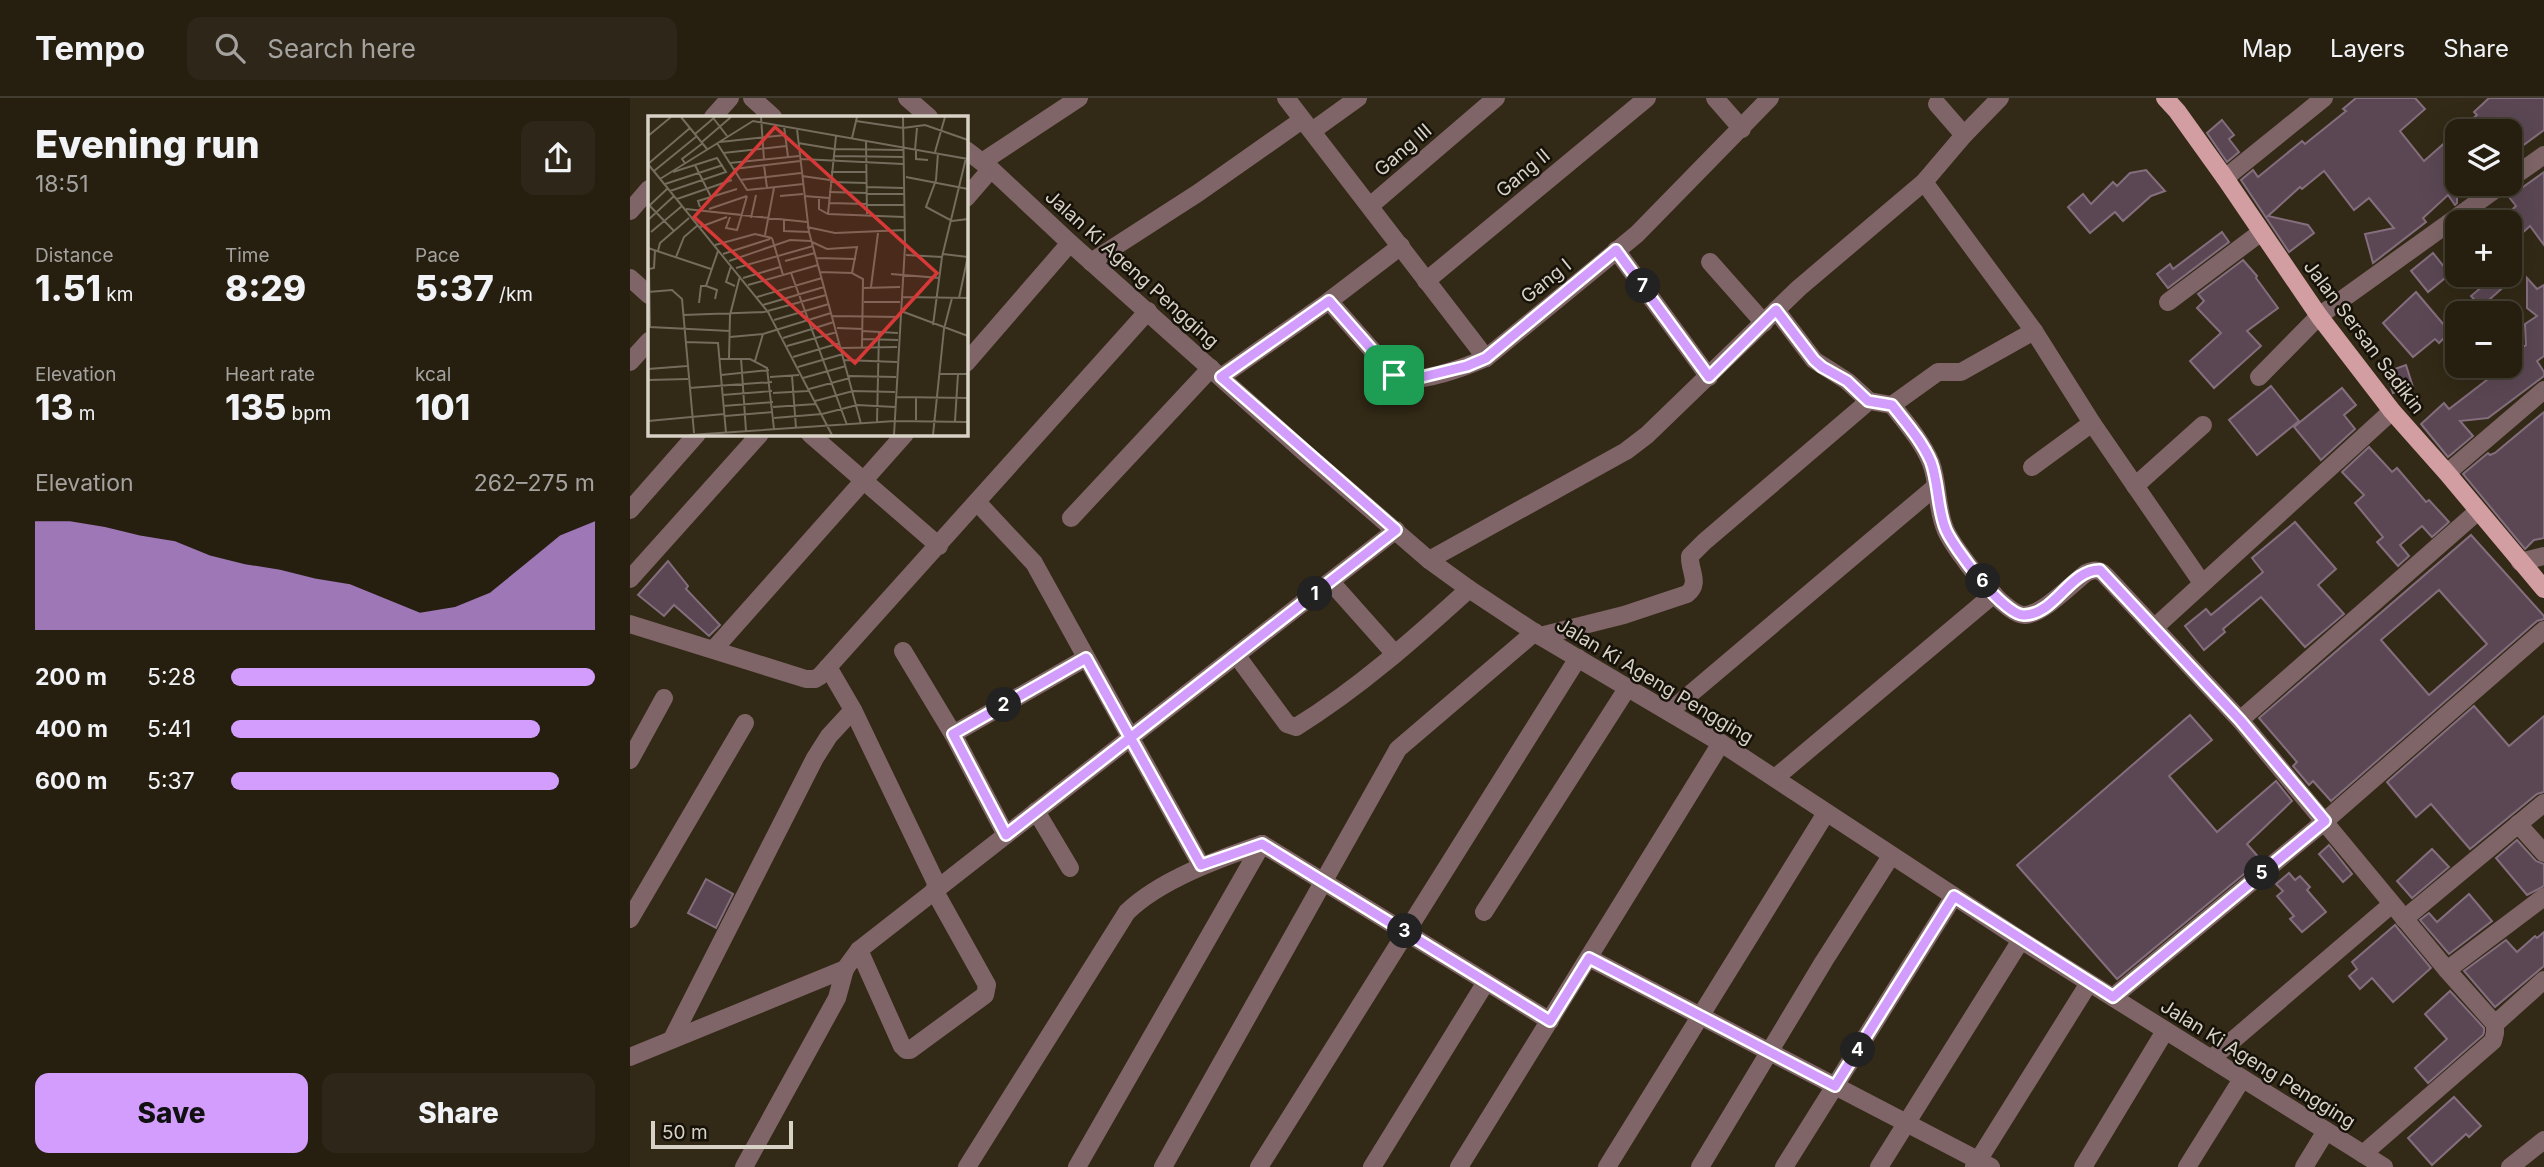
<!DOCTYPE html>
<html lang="en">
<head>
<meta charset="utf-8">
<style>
	:root { --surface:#261f10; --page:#2e2719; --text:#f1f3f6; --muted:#a4a29f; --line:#423d30; --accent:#d29dfd }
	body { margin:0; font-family:Inter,sans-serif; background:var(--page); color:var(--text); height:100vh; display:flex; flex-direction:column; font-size:26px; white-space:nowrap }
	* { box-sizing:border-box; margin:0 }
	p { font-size:23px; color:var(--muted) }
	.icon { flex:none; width:38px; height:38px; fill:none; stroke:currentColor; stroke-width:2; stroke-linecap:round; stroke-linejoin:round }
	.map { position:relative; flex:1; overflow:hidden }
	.drawer { display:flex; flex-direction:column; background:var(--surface); width:630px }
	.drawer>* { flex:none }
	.tools { position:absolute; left:1815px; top:21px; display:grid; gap:14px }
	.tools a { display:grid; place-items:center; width:77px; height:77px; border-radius:14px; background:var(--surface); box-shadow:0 7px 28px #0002,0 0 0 2px var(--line); font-size:35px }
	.scale { position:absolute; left:21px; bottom:18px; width:142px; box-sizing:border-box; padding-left:7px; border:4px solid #d7d1c6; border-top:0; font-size:19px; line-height:24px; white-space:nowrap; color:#d7d1c6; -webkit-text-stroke:5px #16120a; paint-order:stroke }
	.pin { position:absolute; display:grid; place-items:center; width:60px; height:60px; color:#fff; margin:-30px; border-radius:14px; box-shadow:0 4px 10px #0006 }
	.km { position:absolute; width:35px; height:35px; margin:-18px; border-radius:50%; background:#222; color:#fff; font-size:19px; line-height:35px; text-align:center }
	.round { display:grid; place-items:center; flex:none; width:74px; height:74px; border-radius:14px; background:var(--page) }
	.headline { display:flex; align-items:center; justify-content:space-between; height:119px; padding:0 35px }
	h1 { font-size:38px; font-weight:800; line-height:52px }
	.stats { display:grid; grid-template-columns:repeat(3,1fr); gap:10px; height:119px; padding:7px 35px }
	.stats div { display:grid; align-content:center }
	.stats b { font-size:35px; font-weight:800 }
	.stats small { font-size:19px; font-weight:400 }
	.stats p { font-size:19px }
	.chart { height:196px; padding:14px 35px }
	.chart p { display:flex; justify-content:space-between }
	.chart svg { width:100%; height:126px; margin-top:7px; fill:var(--accent); opacity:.7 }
	.primary-button { display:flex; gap:14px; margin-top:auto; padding:14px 35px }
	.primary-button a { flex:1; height:80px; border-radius:14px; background:var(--accent); color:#111; font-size:28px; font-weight:800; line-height:80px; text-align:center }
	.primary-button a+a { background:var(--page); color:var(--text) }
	ul { padding:0 35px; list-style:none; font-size:23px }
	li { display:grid; grid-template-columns:112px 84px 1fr; align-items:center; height:52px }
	li i { height:18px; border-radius:9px; background:var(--accent) }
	header { display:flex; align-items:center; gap:42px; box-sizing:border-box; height:98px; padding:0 35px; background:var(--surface); border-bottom:2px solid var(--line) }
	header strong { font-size:33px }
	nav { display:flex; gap:38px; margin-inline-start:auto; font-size:24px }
	.search { width:490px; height:63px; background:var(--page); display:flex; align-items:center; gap:18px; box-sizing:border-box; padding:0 24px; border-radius:14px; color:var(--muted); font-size:26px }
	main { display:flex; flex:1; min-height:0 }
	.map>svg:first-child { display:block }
	.building { fill:#5b4754; stroke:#846e7d; stroke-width:2; fill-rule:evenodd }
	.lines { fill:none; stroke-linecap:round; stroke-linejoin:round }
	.minor { stroke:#7f6567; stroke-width:18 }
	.major { stroke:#d39ea2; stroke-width:18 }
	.route-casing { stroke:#fff; stroke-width:14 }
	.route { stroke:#d29dfd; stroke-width:9 }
	.labels { text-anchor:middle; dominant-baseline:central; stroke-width:5; stroke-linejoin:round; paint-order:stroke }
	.street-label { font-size:19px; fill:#d7d1c6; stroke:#16120a }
	.inset-road { fill:none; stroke:#746c5c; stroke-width:2 }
	.view { fill:#d63938; fill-opacity:0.15; stroke:#d63938; stroke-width:3.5 }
	.inset-edge { fill:none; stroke:#d7d1c6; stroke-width:3.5 }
</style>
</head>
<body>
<header>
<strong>Tempo</strong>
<div class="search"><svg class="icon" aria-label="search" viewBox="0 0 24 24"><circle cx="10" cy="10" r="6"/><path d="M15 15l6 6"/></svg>Search here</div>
<nav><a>Map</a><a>Layers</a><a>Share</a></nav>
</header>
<main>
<section class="drawer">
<div class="headline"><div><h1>Evening run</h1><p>18:51</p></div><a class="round"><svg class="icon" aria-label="share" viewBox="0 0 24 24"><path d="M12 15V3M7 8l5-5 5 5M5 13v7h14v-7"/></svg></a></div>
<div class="stats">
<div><p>Distance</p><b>1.51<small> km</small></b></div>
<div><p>Time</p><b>8:29</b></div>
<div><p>Pace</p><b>5:37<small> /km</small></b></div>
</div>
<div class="stats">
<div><p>Elevation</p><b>13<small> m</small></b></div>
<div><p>Heart rate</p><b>135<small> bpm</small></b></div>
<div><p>kcal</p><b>101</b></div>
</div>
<div class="chart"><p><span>Elevation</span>262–275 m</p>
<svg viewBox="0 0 160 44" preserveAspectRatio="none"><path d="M0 44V6L10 6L20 8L30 11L40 13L50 18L60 21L70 23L80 26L90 28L100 33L110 38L120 36L130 31L140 21L150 11L160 6V44z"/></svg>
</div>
<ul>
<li><b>200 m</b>5:28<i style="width:100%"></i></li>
<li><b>400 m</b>5:41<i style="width:85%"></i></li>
<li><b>600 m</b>5:37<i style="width:90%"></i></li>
</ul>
<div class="primary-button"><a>Save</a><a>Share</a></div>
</section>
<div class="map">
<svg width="1914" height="1069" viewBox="0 0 1914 1069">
	<rect width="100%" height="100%" fill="#322916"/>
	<!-- building -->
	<g class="building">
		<path d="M1726 0H1785L1795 11 1770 33 1794 63 1827 34V105L1825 107 1818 97 1793 120 1796 124 1743 165 1735 136 1764 130 1739 100 1724 112 1694 73 1672 91 1670 89 1638 118 1678 127 1684 135 1659 154 1611 82 1623 72 1628 79 1672 43 1675 46 1716 13 1713 11Z"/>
		<path d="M1859 0H1914V32L1880 57V33H1828L1847 17 1844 14Z"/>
		<path d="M1592 22 1604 37 1599 41 1609 54 1597 64 1577 35Z"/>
		<path d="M1516 72 1535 93 1521 98 1493 123 1485 114 1460 135 1438 109 1453 96 1461 106 1483 84 1487 88 1500 75Z"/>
		<path d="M1914 74V147L1900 128 1880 146V124H1868L1886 108 1879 99Z"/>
		<path d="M1592 134 1599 144 1538 190 1527 176 1540 166 1543 171Z"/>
		<path d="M1803 155 1820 176 1798 194 1781 173Z"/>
		<path d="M1613 162 1627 178 1626 180 1648 210 1617 233 1631 248 1584 290 1560 263 1591 235 1567 210 1574 203 1568 196Z"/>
		<path d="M1866 177H1887L1851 209 1841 198Z"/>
		<path d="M1897 180 1907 191 1914 187V258L1907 263 1914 274V278L1858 320 1830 323 1843 338 1818 359 1791 326 1814 305 1819 311 1875 268H1880V258L1896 247 1895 226 1907 218 1897 210Z"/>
		<path d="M1786 194 1820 234 1809 245 1805 241 1783 259 1753 225Z"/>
		<path d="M1776 267 1783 289 1763 295 1756 274Z"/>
		<path d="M1641 288 1669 323 1627 357 1599 322Z"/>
		<path d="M1712 290 1726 307 1714 317 1725 331 1691 362 1664 329Z"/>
		<path d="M1914 314V440L1904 442 1895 451 1833 376 1858 355 1860 357 1865 355Z"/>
		<path d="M1739 349 1762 374 1767 370 1796 404 1799 402 1819 424 1802 439 1792 428 1770 447 1779 458 1768 468 1747 444 1753 439 1725 405 1734 397 1712 374Z"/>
		<path d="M1665 424 1706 471 1688 487 1714 516 1675 549 1631 499 1593 531 1595 534 1574 552 1555 528 1576 511 1581 517 1633 474 1622 460Z"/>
		<path d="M1841 437 1914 518V521L1907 523 1701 703 1683 683 1679 687 1663 668 1667 664 1629 620ZM1809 492 1857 546 1799 597 1751 542Z"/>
		<path d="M38 463 58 488 56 491 90 527 79 538 44 507 34 518 8 497Z"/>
		<path d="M1844 608 1879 648 1914 618V694L1907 696 1840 751 1801 706 1786 719 1757 684Z"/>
		<path d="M1560 617 1582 642 1539 678 1587 734 1646 683 1662 703 1617 746 1631 762 1487 881 1387 767Z"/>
		<path d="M1887 742 1906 763 1914 766V788L1897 797 1866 760Z"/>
		<path d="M1699 747 1722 776 1713 784 1689 756Z"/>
		<path d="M1802 751 1819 769 1782 800 1767 783Z"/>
		<path d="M1659 775 1665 782 1670 778 1680 789 1677 792 1696 814 1672 834 1660 821 1664 818 1647 798 1653 793 1646 786Z"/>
		<path d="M76 781 103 796 86 830 58 815Z"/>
		<path d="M1839 796 1862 823 1819 856 1790 822 1799 815 1807 824Z"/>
		<path d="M1765 827 1801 870 1763 904 1742 880 1730 891 1719 878 1727 871 1722 864Z"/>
		<path d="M1914 834V868L1865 909 1834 873 1876 842 1887 854 1905 838 1907 840Z"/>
		<path d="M1820 893 1854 930V934L1853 937 1798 985 1785 970 1817 941 1795 916Z"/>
		<path d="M1824 999 1851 1028 1839 1039 1836 1036 1802 1067 1778 1040Z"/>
	</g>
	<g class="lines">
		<!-- minor -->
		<g class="minor">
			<path d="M122 0 143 19"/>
			<path d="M277 0 299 19"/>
			<path d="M656 0 856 260"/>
			<path d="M1085 0 1112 31"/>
			<path d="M1307 6 1334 37"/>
			<path d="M83 19 100 0"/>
			<path d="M682 33 728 0"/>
			<path d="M336 52 361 71 440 145 674 354 799 462 839 491 910 538 1091 645 1391 842 1754 1069"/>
			<path d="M352 64 449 0"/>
			<path d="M1595 80 1694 0"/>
			<path d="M1880 81 1914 57"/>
			<path d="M1294 84 1404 233 1462 325 1572 485"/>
			<path d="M336 100 361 71"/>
			<path d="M740 108 866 0"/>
			<path d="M0 113 19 91"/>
			<path d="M986 152 1079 279"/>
			<path d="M461 164 568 95 672 22"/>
			<path d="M1080 164 1134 225"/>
			<path d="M0 180 19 197"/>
			<path d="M796 183 1017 0"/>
			<path d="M699 203 764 277C784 289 835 269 856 260L1007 136 1140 0"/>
			<path d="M1538 204 1630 135"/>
			<path d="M1146 212 1184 262 1217 283 1239 303"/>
			<path d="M0 264 19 243"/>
			<path d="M336 265 440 145"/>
			<path d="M591 279 699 203 771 148"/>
			<path d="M1629 279 1689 218 1873 86"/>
			<path d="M1262 307 1308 274H1331L1404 233"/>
			<path d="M180 336 309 448"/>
			<path d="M1402 369 1462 325"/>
			<path d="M1817 375 1914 292"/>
			<path d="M1505 388 1573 327"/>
			<path d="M347 404 404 465 571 767"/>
			<path d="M0 412 67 336"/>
			<path d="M441 420 581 270"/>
			<path d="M799 462 996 353 1017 337 1169 190 1294 84 1334 37 1370 0"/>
			<path d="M1890 464 1914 458"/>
			<path d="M0 481 130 336"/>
			<path d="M701 484 765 556"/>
			<path d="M0 526 176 581H185L190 578 518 213"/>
			<path d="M1524 530 1762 313"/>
			<path d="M910 538 994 517 1057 496C1071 485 1059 473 1060 458L1074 444 1239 303 1262 307C1276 325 1292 343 1301 365 1309 386 1306 411 1316 433 1324 451 1375 519 1395 517 1413 516 1441 487 1456 475 1464 471 1469 471 1475 477L1610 622 1817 872 1865 926V935L1863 943 1733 1056"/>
			<path d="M84 551 275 336"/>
			<path d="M273 553 323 636 376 737"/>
			<path d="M607 558 657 626 666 629C729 590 784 541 839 491"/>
			<path d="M198 569 223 612 308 789"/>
			<path d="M1039 614 1305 389"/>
			<path d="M1610 622 1847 414"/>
			<path d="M323 636 456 560"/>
			<path d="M0 662 34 600"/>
			<path d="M1145 680 1364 496"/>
			<path d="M406 713 440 770"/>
			<path d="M1888 726 1914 755"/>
			<path d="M632 746 920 923"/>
			<path d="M854 814 998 589"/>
			<path d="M0 821 115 625"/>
			<path d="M1774 821 1914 705"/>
			<path d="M229 852 272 948 276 952H280L355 897 357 887 304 792"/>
			<path d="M959 860 1361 1069"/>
			<path d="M1817 872 1914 799"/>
			<path d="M1483 899 1695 723 1914 532"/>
			<path d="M1865 926 1914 882"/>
			<path d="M42 941 185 660 199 638 223 612"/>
			<path d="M0 959 215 871 229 852 766 432"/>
			<path d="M1581 961 1762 806"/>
			<path d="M114 1069 207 900 215 871"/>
			<path d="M337 1069 497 814C530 782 588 761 632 746"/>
			<path d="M447 1069 632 746"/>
			<path d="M533 1069 768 651 905 534"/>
			<path d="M629 1069 948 560"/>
			<path d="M742 1069 856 884"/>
			<path d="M829 1069 1091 645"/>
			<path d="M977 1069 1196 715"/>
			<path d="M1070 1069 1194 863 1261 758"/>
			<path d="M1154 1069 1324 798"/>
			<path d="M1249 1069 1391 842"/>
			<path d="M1344 1069 1459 885"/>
			<path d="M1453 1069 1535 933"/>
			<path d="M1557 1069 1612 981"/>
			<path d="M1674 1069 1696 1033"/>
			<path d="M1880 1069 1914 1042"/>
		</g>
		<!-- major -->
		<path class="major" d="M1535 0 1547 13 1595 80 1689 218 1762 313 1817 375 1914 491"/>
	</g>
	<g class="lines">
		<defs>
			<path id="route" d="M764 277 699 203 591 279 766 432C636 534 506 635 376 737L323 636 456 560 571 767 632 746 920 923 959 860 1205 988 1324 798 1483 899 1695 723 1610 622 1470 472C1440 471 1425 517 1394 517 1374 518 1324 450 1316 432 1307 411 1309 386 1301 364 1292 343 1276 325 1262 307L1238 303 1217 283 1192 269 1184 262 1146 212 1079 279 986 152 856 260 837 268 784 281 776 282 764 277"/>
		</defs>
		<!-- route casing -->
		<use href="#route" class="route-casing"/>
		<!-- route -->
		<use href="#route" class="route"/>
	</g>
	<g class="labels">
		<!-- street labels -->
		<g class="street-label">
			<text transform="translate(773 52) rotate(-41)">Gang III</text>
			<text transform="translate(893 75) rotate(-40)">Gang II</text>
			<text transform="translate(502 171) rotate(42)">Jalan Ki Ageng Pengging</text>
			<text transform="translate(916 183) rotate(-39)">Gang I</text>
			<text transform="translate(1734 239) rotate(53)">Jalan Sersan Sadikin</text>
			<text transform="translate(1025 583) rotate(31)">Jalan Ki Ageng Pengging</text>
			<text transform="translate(1628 966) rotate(32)">Jalan Ki Ageng Pengging</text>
		</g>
	</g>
	<!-- overview -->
	<g transform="translate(18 18)">
		<rect width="320" height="320" fill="#322916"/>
		<path class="inset-road" d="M33 1 59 33M113 1 116 44M66 3 79 20M208 5 255 12 277 9 320 24M136 10 140 41M149 13 161 116 213 308M47 18 67 1M0 20 23 1M204 22 209 1M218 25 219 98M54 26 83 1M72 26 137 19M69 27 99 74 155 68M150 27 186 33 255 34M267 34 269 12M268 34V43L280 44M287 36 297 1M75 37 138 30M290 37 288 64 278 91 304 105 320 103M186 40 256 41M153 43 255 48M37 47 34 43 55 27M82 47 151 40M0 48 42 12M0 48 120 196 184 319M47 49 63 81M116 49 119 72M86 53 152 45M6 55 49 20M183 56H218M154 60 182 64M258 61 320 73M12 63 105 5 320 43M92 64 153 57M182 66 218 67M17 68 75 49M218 71 255 72M22 75 78 56 69 42 25 56M181 76 256 78M132 80 155 78M156 80 181 82M171 81V93L180 98 256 101M29 83 84 64M181 87 256 89M0 88 26 115M2 89 19 73M52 91 50 85 89 73M38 93 159 106M61 93 99 80M180 98 188 20M82 101 78 112 89 114 93 101M93 101 99 80M103 102 108 79M0 104 26 80M136 104V115L161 116M52 111 79 101M159 111 187 117 257 114M3 116 34 90M117 119 126 72M124 122 135 159M164 126 179 133 209 131 204 157M67 129 107 118 124 122M0 132 63 153M7 134 6 152 1 153 2 211 82 215M10 135 12 127 41 102M75 138 122 123M295 138 320 141M258 139 294 141M28 141 36 121 50 109M168 142 208 143M81 145 142 124 163 125M137 145 167 137M83 150 78 166 87 170M88 152 165 130M172 156 204 157 215 163 214 231M143 157 199 309M243 158 292 162M95 162 132 151M100 169 170 149M223 171 230 117M215 172 252 171M0 176 24 174 34 183 46 317M109 181 174 162M254 181 320 182M311 182 320 140M67 183 69 174 58 170 70 135M216 186H252M51 187 53 170H58M115 189 176 171M253 195 320 220M35 199 116 196 178 179M184 200 251 201M126 204 181 188M285 209 294 141 318 42M189 212 215 213M214 215 250 217M82 221 115 218 183 197M135 222 186 206M214 223 250 224M37 226 70 227 78 317M139 230 189 216M193 232 249 231M145 241 192 227M81 242 82 199 92 160M93 242 98 315M72 243H102L119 252 126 313M196 244 249 246M107 245 115 218M150 251 195 238M0 253 39 250M291 258H320M73 259 121 254M144 260 148 312M201 260 248 261M122 261 151 259M155 262 198 250M0 264 40 263M41 272 124 266M161 273 202 262M125 277 160 275M74 279 124 275M249 281 320 282M167 285 205 275 247 276M75 290 125 286M125 291 168 288M77 300 125 296M126 302 174 298 209 289 247 291M268 304V282M0 305 76 298M307 305 310 258M229 306 231 216M41 319 247 305 320 306M246 319 257 130 255 1M285 319 296 213 304 182"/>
		<path class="view" d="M127 11 289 157 207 247 46 101Z"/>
		<rect width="320" height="320" class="inset-edge"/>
	</g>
</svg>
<div class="tools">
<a><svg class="icon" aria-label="layers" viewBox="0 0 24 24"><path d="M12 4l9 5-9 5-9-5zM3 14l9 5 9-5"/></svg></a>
<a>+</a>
<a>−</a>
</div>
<div class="scale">50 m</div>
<div class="pin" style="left:764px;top:277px;background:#1e9e55"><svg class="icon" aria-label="arrive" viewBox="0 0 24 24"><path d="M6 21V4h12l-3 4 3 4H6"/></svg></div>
<b class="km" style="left:685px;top:496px">1</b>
<b class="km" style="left:374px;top:607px">2</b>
<b class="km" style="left:775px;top:833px">3</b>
<b class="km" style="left:1228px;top:952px">4</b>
<b class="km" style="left:1632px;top:775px">5</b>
<b class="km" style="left:1353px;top:483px">6</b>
<b class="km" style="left:1013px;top:188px">7</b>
</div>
</main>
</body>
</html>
